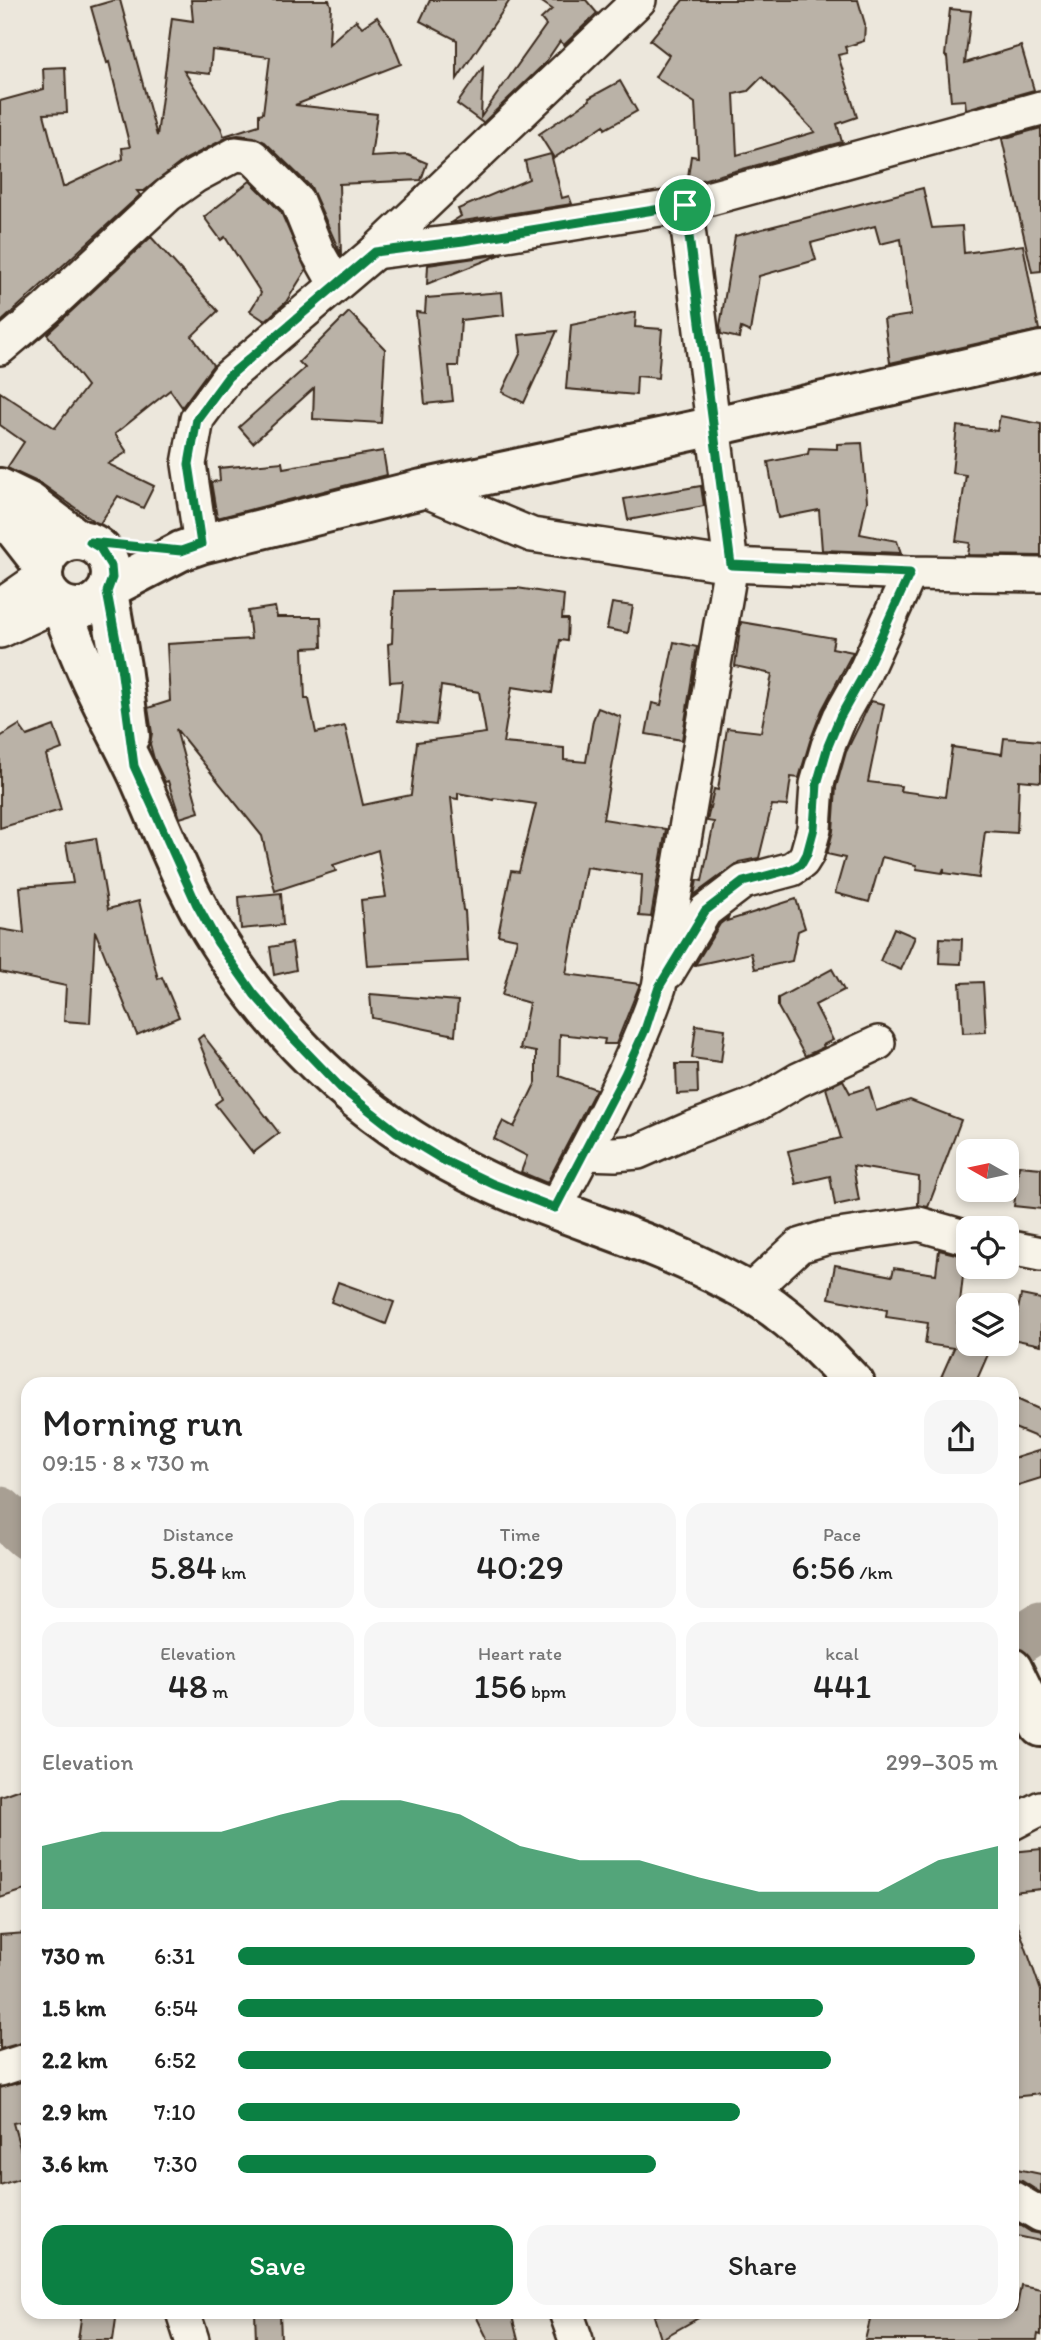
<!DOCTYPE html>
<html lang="en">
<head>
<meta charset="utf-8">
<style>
	:root { --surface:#fff; --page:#f6f6f6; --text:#222; --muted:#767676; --accent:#0b8043 }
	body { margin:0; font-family:Itim,sans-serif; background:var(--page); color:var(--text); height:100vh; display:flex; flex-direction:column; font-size:26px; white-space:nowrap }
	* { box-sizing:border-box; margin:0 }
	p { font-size:23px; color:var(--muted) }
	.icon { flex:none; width:38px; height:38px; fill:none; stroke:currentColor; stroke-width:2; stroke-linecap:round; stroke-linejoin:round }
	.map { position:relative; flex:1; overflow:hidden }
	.panel { position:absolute; left:21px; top:1377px; width:998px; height:942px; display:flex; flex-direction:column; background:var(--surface); border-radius:21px; box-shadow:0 4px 10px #0003 }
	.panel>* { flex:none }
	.needle { width:46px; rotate:279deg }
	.tools { position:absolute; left:956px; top:1139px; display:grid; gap:14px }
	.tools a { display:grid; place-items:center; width:63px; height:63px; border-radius:14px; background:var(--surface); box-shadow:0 4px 10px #0003; font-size:35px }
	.pin { position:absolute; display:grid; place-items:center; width:60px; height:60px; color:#fff; margin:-30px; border:4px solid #fff; border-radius:50%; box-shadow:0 2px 7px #0007 }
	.round { display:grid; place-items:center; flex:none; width:74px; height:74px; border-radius:21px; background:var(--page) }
	.overview { display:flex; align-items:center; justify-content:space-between; height:119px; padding:0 21px }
	h1 { font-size:38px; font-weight:600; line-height:52px }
	.metrics { display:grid; grid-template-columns:repeat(3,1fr); gap:10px; height:119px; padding:7px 21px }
	.metrics div { display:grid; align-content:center; border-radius:18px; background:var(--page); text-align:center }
	.metrics b { font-size:35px; font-weight:600 }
	.metrics small { font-size:19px; font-weight:400 }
	.metrics p { font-size:19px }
	.chart { height:196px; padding:14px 21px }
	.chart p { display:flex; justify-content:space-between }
	.chart svg { width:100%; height:126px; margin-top:7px; fill:var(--accent); opacity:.7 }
	.action { display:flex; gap:14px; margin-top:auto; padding:14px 21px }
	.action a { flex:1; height:80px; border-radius:21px; background:var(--accent); color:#fff; font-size:28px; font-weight:600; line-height:80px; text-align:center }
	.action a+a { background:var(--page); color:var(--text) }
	ul { padding:0 21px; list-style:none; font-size:23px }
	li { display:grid; grid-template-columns:112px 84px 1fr; align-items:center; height:52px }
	li i { height:18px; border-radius:9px; background:var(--accent) }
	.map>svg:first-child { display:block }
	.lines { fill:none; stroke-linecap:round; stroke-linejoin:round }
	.river { stroke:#a89f93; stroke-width:49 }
	.building { fill:#bab2a7; stroke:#3b2a1e; stroke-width:2; fill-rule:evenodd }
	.street-casing { stroke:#3b2a1e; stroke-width:38 }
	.secondary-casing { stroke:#3b2a1e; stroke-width:44 }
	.street { stroke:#f7f3e8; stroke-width:33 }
	.secondary { stroke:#f7f3e8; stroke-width:38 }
	.route-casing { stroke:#fff; stroke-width:14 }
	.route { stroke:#0b8043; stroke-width:9 }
</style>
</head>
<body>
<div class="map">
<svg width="1041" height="2340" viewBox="0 0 1041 2340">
	<rect width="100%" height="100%" fill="#ece7dc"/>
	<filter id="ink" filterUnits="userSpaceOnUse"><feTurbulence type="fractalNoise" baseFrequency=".0143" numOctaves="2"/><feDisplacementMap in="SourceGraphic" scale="14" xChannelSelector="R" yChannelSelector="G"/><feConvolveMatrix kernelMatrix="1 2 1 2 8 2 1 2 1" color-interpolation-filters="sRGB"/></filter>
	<g filter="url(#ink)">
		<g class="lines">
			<!-- river -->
			<g class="river">
				<path d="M0 1511 28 1536"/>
				<path d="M1012 1644 1041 1626"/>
			</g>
		</g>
		<!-- building -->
		<g class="building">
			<path d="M115 0H120L157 136 172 18 193 21 191 0H329L331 6 329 44 356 20 362 27 377 17 390 36 401 64 295 105 377 114 371 157 408 155 427 163 421 180 339 184 341 255 311 187 265 142 254 137 238 135 228 137 184 160 144 191H137L140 195 0 323V101L44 89 43 68 65 67 67 113 44 114 63 187 123 159 122 148 130 147 109 62 107 63 91 7ZM212 50 270 57 263 113 259 114V125L224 136 221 128 184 71 210 74Z"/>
			<path d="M430 0H510L457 79V40L420 21Z"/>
			<path d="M539 0H586L597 13 564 45 560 41 545 63 483 123 457 104 483 67 481 117 546 25 541 19 552 9Z"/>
			<path d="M683 0H858L865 24 864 41 845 47 847 53 838 55 857 117 837 124 842 142 687 184 691 156 698 157 695 103 655 77 669 55 650 40ZM762 77 815 132 737 155 734 94 748 91Z"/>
			<path d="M950 9 971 11 965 63 1021 46 1034 90 966 109 965 100 951 101 947 57 945 56Z"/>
			<path d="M620 81 637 111 605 129 604 125 554 158 539 134 590 100 589 98Z"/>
			<path d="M1041 128V271L1032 272 1002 139Z"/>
			<path d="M551 154 562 198 569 196 572 204 450 223 461 216 458 209 529 179 525 161Z"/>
			<path d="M250 181 281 212 306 270 286 302 265 321 250 311 261 293 225 237 221 240 204 217Z"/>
			<path d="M923 188 932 228 962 226 964 253 1023 245 1039 330 890 363 884 319 911 315 901 239 880 244 875 226 811 243 816 260 759 276 750 332 741 328 739 338 721 334 720 326 735 236Z"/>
			<path d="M151 237 218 311 192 336 213 365 182 407 170 390 115 434 127 452 108 464 154 486 143 508 118 496 99 525 42 484 7 468 24 442 0 425V392L55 428 87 386 47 334Z"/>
			<path d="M502 254 427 284 428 265Z"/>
			<path d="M502 292 504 315 461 320 458 366H449L453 401 425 404 416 312 425 313 426 298Z"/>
			<path d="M349 312 385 349 381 423 313 419 314 388 253 443 239 427 305 368 299 362Z"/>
			<path d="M636 312 635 327 662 329 658 378 637 376 636 395 566 389 571 325Z"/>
			<path d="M557 331 524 403 502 392 521 352 519 335Z"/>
			<path d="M1000 416 1041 424V556L968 555 970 543 956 541 966 475 952 473 957 426 997 431Z"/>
			<path d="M862 443 867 501 860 534 897 541 901 553 822 550 819 510 778 518 768 462 808 454 809 448 837 449V444Z"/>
			<path d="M383 451 387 475 217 518 211 482 220 481 219 468 282 462 283 468Z"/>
			<path d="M701 486 704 506 628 520 624 499Z"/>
			<path d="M517 588 564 595 562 619H568L567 641 560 640 552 693 512 687 503 743 564 748V760L586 762 593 720 598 708 621 717 603 819 666 829 651 917 639 916 642 875 586 867 566 974 640 984 616 1044H604L605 1039 560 1034 559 1076 596 1089 547 1183 521 1172 527 1156 494 1139 503 1121 514 1127 536 1082V1052L520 1049 529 1003 502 995 517 939 498 935 511 871 519 872 536 804 494 798 493 800 458 793V799L451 798 463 910 465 911 468 961 367 966 361 900 386 897 378 850 333 865 336 871 275 891 262 836 176 729 199 812 180 818 168 781 165 782 154 759 150 744 152 733 148 708 170 701 167 644 251 639 248 611 275 607 277 617H321L322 647 303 648 305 699H309L316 733 345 726 363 805 411 795 417 742 486 733 479 692 441 686 436 725 398 721 402 681 390 682 388 644 392 643 394 591Z"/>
			<path d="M612 603 633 606 628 633 607 629Z"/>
			<path d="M741 622 834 638 832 648 853 652 822 710 810 741 799 778 791 777 787 806 772 805 759 858 739 862 694 895 697 880 702 881 714 822 707 821 714 789 718 790 727 728 761 732 772 674 735 666Z"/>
			<path d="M674 642 697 647 682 740 646 734 652 703 661 705Z"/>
			<path d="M871 701 884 704 868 782 901 786 900 791 945 797 952 747 1002 754 1004 738 1041 741V782L1019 780 1017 833 985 831 979 878 944 873V868L942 873 917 869 916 865 882 857 869 902 835 893 845 858 827 854 833 831 836 787 846 752Z"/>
			<path d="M19 725 27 736 54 726 62 749 46 755 61 810 0 828V737Z"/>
			<path d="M96 838 108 909 139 901 158 979 162 977 179 1017 137 1035 95 931 90 1023 64 1021 66 986 0 972V929L24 933 20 887 73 883 66 843Z"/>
			<path d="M281 893 283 925 241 929 239 897Z"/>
			<path d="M796 899 805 928 798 931 792 961 755 969 751 953 695 965 720 924 728 918 727 921Z"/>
			<path d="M894 928 915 937 901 970 880 961Z"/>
			<path d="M940 938 962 939 961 964 939 963Z"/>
			<path d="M292 943 296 970 274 975 270 947Z"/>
			<path d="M832 969 844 990 815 1005 833 1040 823 1045 824 1047 805 1056 778 1007V998Z"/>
			<path d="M983 982 986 1032 963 1033 960 983Z"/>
			<path d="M370 994 458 1001 455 1035 372 1018Z"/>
			<path d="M696 1025 725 1029 721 1062 692 1058Z"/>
			<path d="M203 1035 279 1133 253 1153 215 1104 222 1099 198 1039Z"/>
			<path d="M676 1064H697L698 1093 677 1094Z"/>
			<path d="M843 1080 850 1093 869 1087 876 1111 910 1100 961 1120 928 1207 918 1205 919 1177 853 1166 859 1200 835 1205 830 1176 796 1184 788 1151 841 1138 826 1088Z"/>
			<path d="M1019 1166 1041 1168V1209L1014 1206Z"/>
			<path d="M939 1250 968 1257 965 1258 957 1329 968 1334V1344H992L1000 1347 998 1353 989 1352 975 1384H938L954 1348 925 1344 928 1323 886 1317 887 1310 829 1298 835 1265 892 1276 894 1268 936 1274Z"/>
			<path d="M338 1282 394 1302 386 1324 331 1302Z"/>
			<path d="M1021 1295 1041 1299V1345L1012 1339Z"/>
			<path d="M1012 1397 1041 1410V1439L1012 1427Z"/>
			<path d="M1041 1450V1478L1012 1487V1459Z"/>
			<path d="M28 1786V1889L0 1898V1796Z"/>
			<path d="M1041 1849V1889L1012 1892V1852Z"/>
			<path d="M1012 1917H1015L1041 1991V2094L1012 2097Z"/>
			<path d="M26 1933 28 2041 0 2049V1935Z"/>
			<path d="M28 2080V2120L13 2123 28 2176 0 2185V2088Z"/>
			<path d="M1012 2168 1041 2174V2193L1022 2181 1012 2179Z"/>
			<path d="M1012 2220 1031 2232 1041 2234V2241L1012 2235Z"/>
			<path d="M1021 2285 1041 2289V2335L1038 2334 1037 2340H865L872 2312H1016Z"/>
			<path d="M82 2312H117L113 2340H78Z"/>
			<path d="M255 2312H280L281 2340H256Z"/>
			<path d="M474 2312H511L518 2340H488Z"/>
			<path d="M669 2312H709L661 2339 654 2316Z"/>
		</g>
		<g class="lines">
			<defs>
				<g id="street">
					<path d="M375 252 463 241 685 205 1041 108"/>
					<path d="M0 348 46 309 168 195 195 176 236 154 252 156 297 201 318 253 336 285"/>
					<path d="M422 489 532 535 731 565 910 573 1041 575"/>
					<path d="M201 544 189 464 197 419 228 377 375 252 639 0"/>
					<path d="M0 606 43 576"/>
					<path d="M0 631 58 604"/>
					<path d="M668 972 705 911 743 882 792 869 802 862 807 854 814 829 817 784 828 746 840 717 863 676 910 573"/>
					<path d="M585 1153 615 1154 638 1152 688 1130 759 1103 798 1080 878 1043"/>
					<path d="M555 1208C594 1136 633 1065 659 987L731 565 685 205"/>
					<path d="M1006 1247 1041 1254"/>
					<path d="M748 1293 799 1246 825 1238 919 1224 968 1238"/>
					<path d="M1012 1823 1041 1808"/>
					<path d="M0 2069 28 2060"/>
					<path d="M1012 2198 1041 2215"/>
					<path d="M183 2312 192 2340"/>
					<path d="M566 2312 576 2340"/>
				</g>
				<g id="secondary">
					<path d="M0 488 29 502 79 540"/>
					<path d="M0 505 12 526 44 567"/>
					<circle cx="77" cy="574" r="34"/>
					<path d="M110 588 181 551 201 544 422 489 715 426 1041 351"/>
					<path d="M108 592 121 667 130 736"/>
					<path d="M60 605C70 630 80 656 91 680 106 712 123 743 138 775 163 831 185 891 219 943 285 1048 379 1132 491 1183 564 1217 642 1237 713 1273 736 1285 759 1296 779 1312 807 1333 831 1359 855 1384"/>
					<path d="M1012 1668 1041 1727"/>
				</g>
			</defs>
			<!-- street casing -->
			<use href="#street" class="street-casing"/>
			<!-- secondary casing -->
			<use href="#secondary" class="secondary-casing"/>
			<!-- street -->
			<use href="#street" class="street"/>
			<!-- secondary -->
			<use href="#secondary" class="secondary"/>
		</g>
	</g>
	<g class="lines" filter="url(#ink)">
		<defs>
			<path id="route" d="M685 205 731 565 910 573 863 676 840 717 828 746 817 784 814 828 807 854 802 863 792 869 743 882 705 911 659 987 645 1030 625 1074 555 1208 493 1184 443 1160 397 1132 341 1088 291 1036 254 994 218 943 196 903 134 766 121 667 107 592 112 578 111 566 100 548 90 542 181 551 201 544 189 464 197 419 228 377 375 252 463 241Z"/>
		</defs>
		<!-- route casing -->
		<use href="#route" class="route-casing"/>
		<!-- route -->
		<use href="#route" class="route"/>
	</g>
</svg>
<div class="tools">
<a><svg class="needle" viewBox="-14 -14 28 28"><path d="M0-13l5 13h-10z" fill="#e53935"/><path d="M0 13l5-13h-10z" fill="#767676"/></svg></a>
<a><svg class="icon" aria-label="locate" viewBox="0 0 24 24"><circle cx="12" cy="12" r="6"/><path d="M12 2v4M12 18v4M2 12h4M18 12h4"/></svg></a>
<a><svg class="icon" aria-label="layers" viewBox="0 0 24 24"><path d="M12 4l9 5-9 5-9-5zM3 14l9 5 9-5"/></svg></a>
</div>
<div class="pin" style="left:685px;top:205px;background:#1e9e55"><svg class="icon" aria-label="arrive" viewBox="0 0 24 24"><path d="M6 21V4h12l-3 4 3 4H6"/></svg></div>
<section class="panel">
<div class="overview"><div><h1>Morning run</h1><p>09:15 · 8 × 730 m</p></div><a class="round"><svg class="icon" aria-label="share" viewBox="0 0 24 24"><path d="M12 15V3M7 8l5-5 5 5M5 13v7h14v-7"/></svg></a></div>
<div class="metrics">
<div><p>Distance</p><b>5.84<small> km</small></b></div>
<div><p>Time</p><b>40:29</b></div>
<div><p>Pace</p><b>6:56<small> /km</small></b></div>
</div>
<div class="metrics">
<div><p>Elevation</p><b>48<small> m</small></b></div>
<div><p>Heart rate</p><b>156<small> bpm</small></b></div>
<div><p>kcal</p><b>441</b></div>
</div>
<div class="chart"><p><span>Elevation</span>299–305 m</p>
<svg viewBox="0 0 160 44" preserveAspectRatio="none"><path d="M0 44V22L10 17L20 17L30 17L40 11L50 6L60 6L70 11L80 22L90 27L100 27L110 33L120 38L130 38L140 38L150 27L160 22V44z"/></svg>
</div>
<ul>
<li><b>730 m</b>6:31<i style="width:97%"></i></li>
<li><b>1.5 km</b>6:54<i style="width:77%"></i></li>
<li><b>2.2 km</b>6:52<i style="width:78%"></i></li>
<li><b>2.9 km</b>7:10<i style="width:66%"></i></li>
<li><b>3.6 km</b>7:30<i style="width:55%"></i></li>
</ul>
<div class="action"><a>Save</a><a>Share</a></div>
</section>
</div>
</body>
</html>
